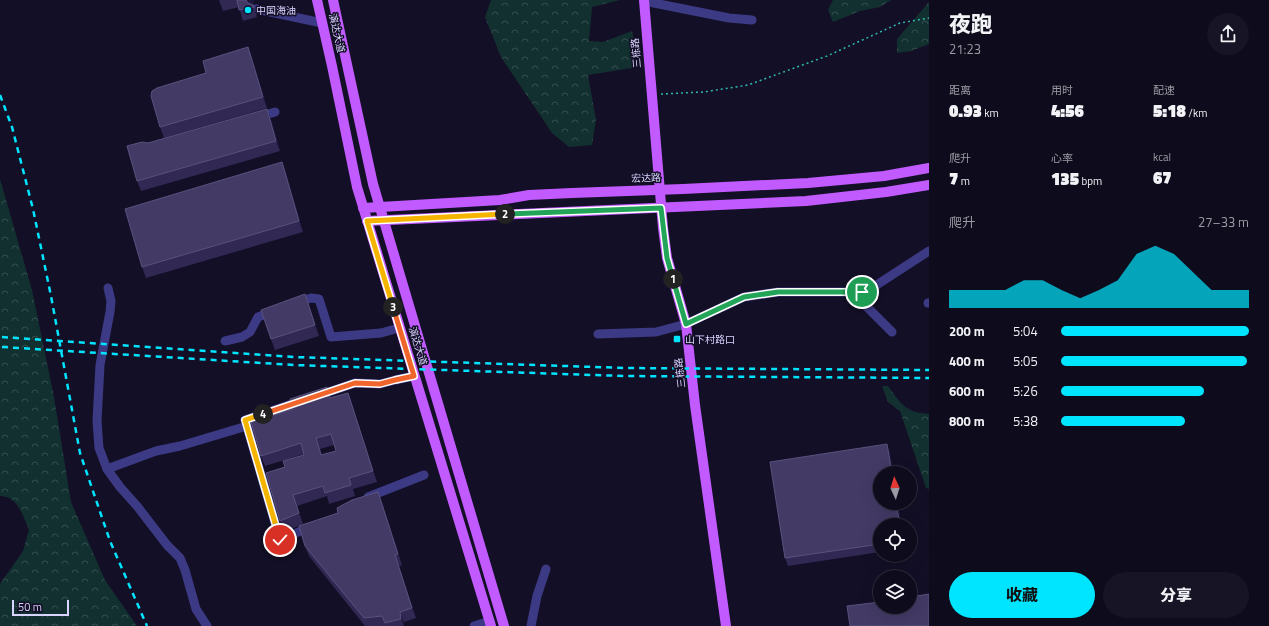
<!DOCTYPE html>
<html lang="zh">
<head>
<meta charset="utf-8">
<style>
	:root { --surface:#0e0b1c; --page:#171425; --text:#f1f3f6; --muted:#9b9ba3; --line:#2e2b3b; --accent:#00e5ff }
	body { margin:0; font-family:"Titillium Web","Noto Sans SC",sans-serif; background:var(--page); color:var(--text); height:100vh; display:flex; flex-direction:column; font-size:15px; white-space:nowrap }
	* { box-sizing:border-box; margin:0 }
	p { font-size:13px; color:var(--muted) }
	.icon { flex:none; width:22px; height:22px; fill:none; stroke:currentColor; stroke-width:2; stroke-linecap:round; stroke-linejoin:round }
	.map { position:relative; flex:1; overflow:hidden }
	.side { display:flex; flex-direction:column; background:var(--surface); width:340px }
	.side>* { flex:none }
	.needle { width:26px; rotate:356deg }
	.controls { position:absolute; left:873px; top:466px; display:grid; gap:8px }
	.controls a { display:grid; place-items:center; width:44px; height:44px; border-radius:50%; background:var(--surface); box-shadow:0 4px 16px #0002,0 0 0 1px var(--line); font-size:20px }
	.scale { position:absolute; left:12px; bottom:10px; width:57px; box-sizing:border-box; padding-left:4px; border:2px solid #d9d4ff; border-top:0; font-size:11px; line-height:14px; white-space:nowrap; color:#d9d4ff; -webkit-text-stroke:3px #130f26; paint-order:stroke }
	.pin { position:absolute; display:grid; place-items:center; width:34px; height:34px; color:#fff; margin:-17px; border:2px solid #fff; border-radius:50%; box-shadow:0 1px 4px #0007 }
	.km { position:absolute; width:20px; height:20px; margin:-10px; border-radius:50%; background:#222; color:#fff; font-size:11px; line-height:20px; text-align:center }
	.round { display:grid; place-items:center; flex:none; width:42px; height:42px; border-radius:21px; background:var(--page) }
	.headline { display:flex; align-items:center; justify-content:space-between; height:68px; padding:0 20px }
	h1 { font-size:22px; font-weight:800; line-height:30px }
	.stats { display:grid; grid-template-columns:repeat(3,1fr); gap:6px; height:68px; padding:4px 20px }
	.stats div { display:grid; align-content:center }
	.stats b { font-size:17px; font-weight:800 }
	.stats small { font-size:11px; font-weight:400 }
	.stats p { font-size:11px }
	.chart { height:112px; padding:8px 20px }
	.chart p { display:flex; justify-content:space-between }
	.chart svg { width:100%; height:72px; margin-top:4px; fill:var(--accent); opacity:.7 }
	.action { display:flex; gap:8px; margin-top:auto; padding:8px 20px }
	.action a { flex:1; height:46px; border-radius:24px; background:var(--accent); color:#111; font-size:16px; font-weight:800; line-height:46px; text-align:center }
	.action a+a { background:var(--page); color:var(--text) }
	ul { padding:0 20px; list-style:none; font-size:13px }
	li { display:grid; grid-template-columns:64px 48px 1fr; align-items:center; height:30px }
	li i { height:10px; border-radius:5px; background:var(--accent) }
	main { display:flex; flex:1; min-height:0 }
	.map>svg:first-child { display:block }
	.forest { fill:url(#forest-crowns) }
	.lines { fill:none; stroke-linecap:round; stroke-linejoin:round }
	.path { stroke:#2fb8b0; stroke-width:1.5; stroke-dasharray:2 3; stroke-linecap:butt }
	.minor { stroke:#3d3a85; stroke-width:9 }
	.major { stroke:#c25bff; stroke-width:10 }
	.rail { stroke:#00e5ff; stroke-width:2.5; stroke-dasharray:6 5; stroke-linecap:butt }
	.wall { fill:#312854; fill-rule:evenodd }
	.shaded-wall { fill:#1d163a }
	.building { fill:#433a66; stroke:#5a527e; fill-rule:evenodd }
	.split-1-casing { stroke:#fff; stroke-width:8 }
	.split-2-casing { stroke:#fff; stroke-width:8 }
	.split-3-casing { stroke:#fff; stroke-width:8 }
	.split-4-casing { stroke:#fff; stroke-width:8 }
	.split-5-casing { stroke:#fff; stroke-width:8 }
	.split-1 { stroke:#22a559; stroke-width:5 }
	.split-2 { stroke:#22a559; stroke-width:5 }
	.split-3 { stroke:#f5b400; stroke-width:5 }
	.split-4 { stroke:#f0652b; stroke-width:5 }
	.split-5 { stroke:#f5b400; stroke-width:5 }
	.poi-dot { fill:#00e5ff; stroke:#130f26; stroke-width:1.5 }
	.labels { text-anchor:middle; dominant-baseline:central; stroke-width:3; stroke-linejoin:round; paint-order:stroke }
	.poi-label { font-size:10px; fill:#d9d4ff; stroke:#130f26; text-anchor:start }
	.street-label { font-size:10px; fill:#d9d4ff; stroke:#130f26 }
</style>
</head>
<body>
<main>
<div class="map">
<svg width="929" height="626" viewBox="0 0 929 626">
	<defs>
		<pattern id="forest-crowns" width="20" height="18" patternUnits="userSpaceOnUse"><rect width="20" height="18" fill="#12302f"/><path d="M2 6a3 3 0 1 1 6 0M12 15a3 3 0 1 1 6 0" fill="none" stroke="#344d4e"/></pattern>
	</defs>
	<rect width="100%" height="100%" fill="#130f26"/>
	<!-- forest -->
	<g class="forest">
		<path d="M491 0H620L592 7 589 41 603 42 632 31 635 46 632 68 588 75 596 120 592 145 569 147 552 133 501 57 485 17Z"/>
		<path d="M833 0H891L880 7 860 11 833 22 828 10Z"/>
		<path d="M929 2V44L911 51 897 53V39Z"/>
		<path d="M0 179 32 290 54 397 71 502 105 580 137 626H0V584L23 551 29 530C23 516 18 496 0 496Z"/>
		<path d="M882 386H888C902 405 905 412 929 414V489L926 488 900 411 888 402Z"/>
	</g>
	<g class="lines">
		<!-- path -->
		<path class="path" d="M661 94 704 92 748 85 827 56 900 23 929 18"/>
		<!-- minor -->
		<g class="minor">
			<path d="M644 1 729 18 752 20"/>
			<path d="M256 9 322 23"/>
			<path d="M259 117 275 112"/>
			<path d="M108 288 111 301 110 312 100 365 97 421 99 448 107 469 120 487 137 506 167 545 180 558 185 570 196 609 207 626"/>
			<path d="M862 292 866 306 892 332"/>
			<path d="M296 303 311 298 319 299 331 337 381 333 399 328"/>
			<path d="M928 303H929"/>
			<path d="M598 334 656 332 686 324 744 297 778 292H862L875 286 929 251"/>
			<path d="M225 341 242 337 250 332 258 317 274 311"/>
			<path d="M317 396 355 383 380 384 395 380 414 376"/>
			<path d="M303 400 245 420 280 540 312 526"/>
			<path d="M107 469 156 451 180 446 247 426"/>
			<path d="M368 497 424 475"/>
			<path d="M474 626 490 621"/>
			<path d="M531 626 537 596 546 569"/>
		</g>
		<!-- major -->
		<g class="major">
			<path d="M317 0 332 66 357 187 491 626"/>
			<path d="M333 0 373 184 504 626"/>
			<path d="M644 0 663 228 667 258 686 324 695 405 726 626"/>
			<path d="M363 208 500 200 529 195 572 193 683 189 808 183 884 176 929 168"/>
			<path d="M367 221 806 201 886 192 929 185"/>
		</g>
		<!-- rail -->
		<g class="rail">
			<path d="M0 95 12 127 33 209 51 296 80 453 110 541 147 626"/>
			<path d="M2 337 294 357 625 368 929 370"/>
			<path d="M2 347 294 365 624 376 929 378"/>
		</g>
	</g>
	<!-- wall -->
	<g class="wall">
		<path d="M219 0H254V3L253 4 257 17 243 21 239 7 223 11Z"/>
		<path d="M248 47 252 58 267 108 164 138 160 127 206 73Z"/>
		<path d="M271 119 280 151 141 191 137 181 148 143Z"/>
		<path d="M282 162 286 173 303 232 146 278 142 267Z"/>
		<path d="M305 294 319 336 275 350 271 339Z"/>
		<path d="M348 393 377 482 353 489 355 496 329 504 327 496 297 506 303 524 284 532 280 521 285 467 304 454 265 466 261 456 331 398ZM334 445 336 451 322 455 320 449Z"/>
		<path d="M890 452 880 503H898L901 525H880V552L788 566 785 558Z"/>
		<path d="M382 502 402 565 399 566 416 618 404 622V626H365L309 556 305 546Z"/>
	</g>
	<!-- shaded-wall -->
	<g class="shaded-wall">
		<path d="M246 0H254V3L249 8Z"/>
		<path d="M248 47 252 58 267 108 263 97Z"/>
		<path d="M267 109 271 119 280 151 276 141Z"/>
		<path d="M282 162 286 173 303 232 299 221Z"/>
		<path d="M305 294 309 305 319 336 315 325Z"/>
		<path d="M348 393 352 403 377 482 373 471Z"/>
		<path d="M887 444 890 452 894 473H892Z"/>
		<path d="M378 492 382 502 402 565 398 554Z"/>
		<path d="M293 495 297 506 303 524 299 513Z"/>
		<path d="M896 503H898L901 525H900Z"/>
		<path d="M395 555 399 566 416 618 412 608Z"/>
		<path d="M400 612 404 622V626L401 619Z"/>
	</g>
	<!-- building -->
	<g class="building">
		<path d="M237 0H246L248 3 253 5 254 7 239 10Z"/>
		<path d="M248 47 263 97 160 127 151 96 152 91 157 88 206 73 203 61Z"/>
		<path d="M267 109 276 141 137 181 127 146 142 142 148 143Z"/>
		<path d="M282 162 299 221 142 267 125 209Z"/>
		<path d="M305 294 315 325 271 339 261 310Z"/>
		<path d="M327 387 330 398 348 393 373 471 349 478 351 485 325 493 323 486 293 495 299 513 280 521 266 473 285 467 283 461 304 455 301 443 261 456 251 422 293 409 290 399ZM331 434 336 451 321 455 316 438Z"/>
		<path d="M887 444 892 473H880V503H896L900 525H880V544L785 558 770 462Z"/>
		<path d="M378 492 398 554 395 555 412 608 400 612 401 619 385 623 382 616 364 618 305 546 299 526 338 513 337 508 352 500Z"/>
		<path d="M929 594V626H850L847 606 880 602V607H910V597Z"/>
	</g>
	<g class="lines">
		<defs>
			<path id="split-1" d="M673 279 686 324 744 297 778 292H862"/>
			<path id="split-2" d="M505 214 661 208 667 258 673 279"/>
			<path id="split-3" d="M393 307 367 221 505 214"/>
			<path id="split-4" d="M263 414 355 383 380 384 395 380 414 376 393 307"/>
			<path id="split-5" d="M263 414 245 420 280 540"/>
		</defs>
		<!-- split-1 casing -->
		<use href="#split-1" class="split-1-casing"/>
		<!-- split-2 casing -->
		<use href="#split-2" class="split-2-casing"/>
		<!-- split-3 casing -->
		<use href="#split-3" class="split-3-casing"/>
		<!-- split-4 casing -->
		<use href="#split-4" class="split-4-casing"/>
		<!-- split-5 casing -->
		<use href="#split-5" class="split-5-casing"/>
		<!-- split-1 -->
		<use href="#split-1" class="split-1"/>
		<!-- split-2 -->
		<use href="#split-2" class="split-2"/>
		<!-- split-3 -->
		<use href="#split-3" class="split-3"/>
		<!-- split-4 -->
		<use href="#split-4" class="split-4"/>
		<!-- split-5 -->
		<use href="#split-5" class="split-5"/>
	</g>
	<!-- markers -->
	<g class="poi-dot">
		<circle cx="248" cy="10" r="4"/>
		<rect x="673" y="335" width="8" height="8" rx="2"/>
	</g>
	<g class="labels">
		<!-- poi labels -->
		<g class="poi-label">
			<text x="256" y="10">中国海油</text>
			<text x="685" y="339">山下村路口</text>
		</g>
		<!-- street labels -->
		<g class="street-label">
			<text transform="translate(337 33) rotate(77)">演达大道</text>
			<text transform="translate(636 53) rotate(-95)">三栋路</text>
			<text transform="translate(646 178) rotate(-2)">宏达路</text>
			<text transform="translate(418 346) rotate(73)">演达大道</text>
			<text transform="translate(680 373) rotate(-97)">三栋路</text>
		</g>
	</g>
</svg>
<div class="controls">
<a><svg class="needle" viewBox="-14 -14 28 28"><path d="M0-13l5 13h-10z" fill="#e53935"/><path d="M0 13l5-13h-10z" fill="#9b9ba3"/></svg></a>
<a><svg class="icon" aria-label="locate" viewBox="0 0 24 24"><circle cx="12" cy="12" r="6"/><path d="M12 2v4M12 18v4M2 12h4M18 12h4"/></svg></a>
<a><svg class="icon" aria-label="layers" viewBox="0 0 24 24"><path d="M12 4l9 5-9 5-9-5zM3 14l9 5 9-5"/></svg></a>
</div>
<div class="scale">50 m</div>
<div class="pin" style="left:862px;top:292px;background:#1e9e55"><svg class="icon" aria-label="arrive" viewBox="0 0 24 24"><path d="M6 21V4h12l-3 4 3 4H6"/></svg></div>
<div class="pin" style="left:280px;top:540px;background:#d93025"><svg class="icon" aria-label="check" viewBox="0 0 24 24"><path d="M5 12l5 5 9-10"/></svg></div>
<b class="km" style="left:673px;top:279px">1</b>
<b class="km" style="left:505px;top:214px">2</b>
<b class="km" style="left:393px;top:307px">3</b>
<b class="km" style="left:263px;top:414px">4</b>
</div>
<section class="side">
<div class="headline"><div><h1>夜跑</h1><p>21:23</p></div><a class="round"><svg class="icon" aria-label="share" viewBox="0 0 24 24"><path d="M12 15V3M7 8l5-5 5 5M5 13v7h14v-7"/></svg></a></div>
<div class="stats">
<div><p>距离</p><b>0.93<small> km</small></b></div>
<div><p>用时</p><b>4:56</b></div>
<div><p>配速</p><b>5:18<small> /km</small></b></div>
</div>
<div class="stats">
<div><p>爬升</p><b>7<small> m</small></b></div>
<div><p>心率</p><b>135<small> bpm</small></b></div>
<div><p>kcal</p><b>67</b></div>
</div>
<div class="chart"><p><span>爬升</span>27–33 m</p>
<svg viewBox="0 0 160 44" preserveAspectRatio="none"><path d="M0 44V33L10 33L20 33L30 33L40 27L50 27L60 33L70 38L80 33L90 27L100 11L110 6L120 11L130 22L140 33L150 33L160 33V44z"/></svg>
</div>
<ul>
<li><b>200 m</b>5:04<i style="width:100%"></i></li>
<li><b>400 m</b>5:05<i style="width:99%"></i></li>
<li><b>600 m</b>5:26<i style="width:76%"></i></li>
<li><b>800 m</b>5:38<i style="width:66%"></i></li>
</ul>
<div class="action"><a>收藏</a><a>分享</a></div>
</section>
</main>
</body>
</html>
